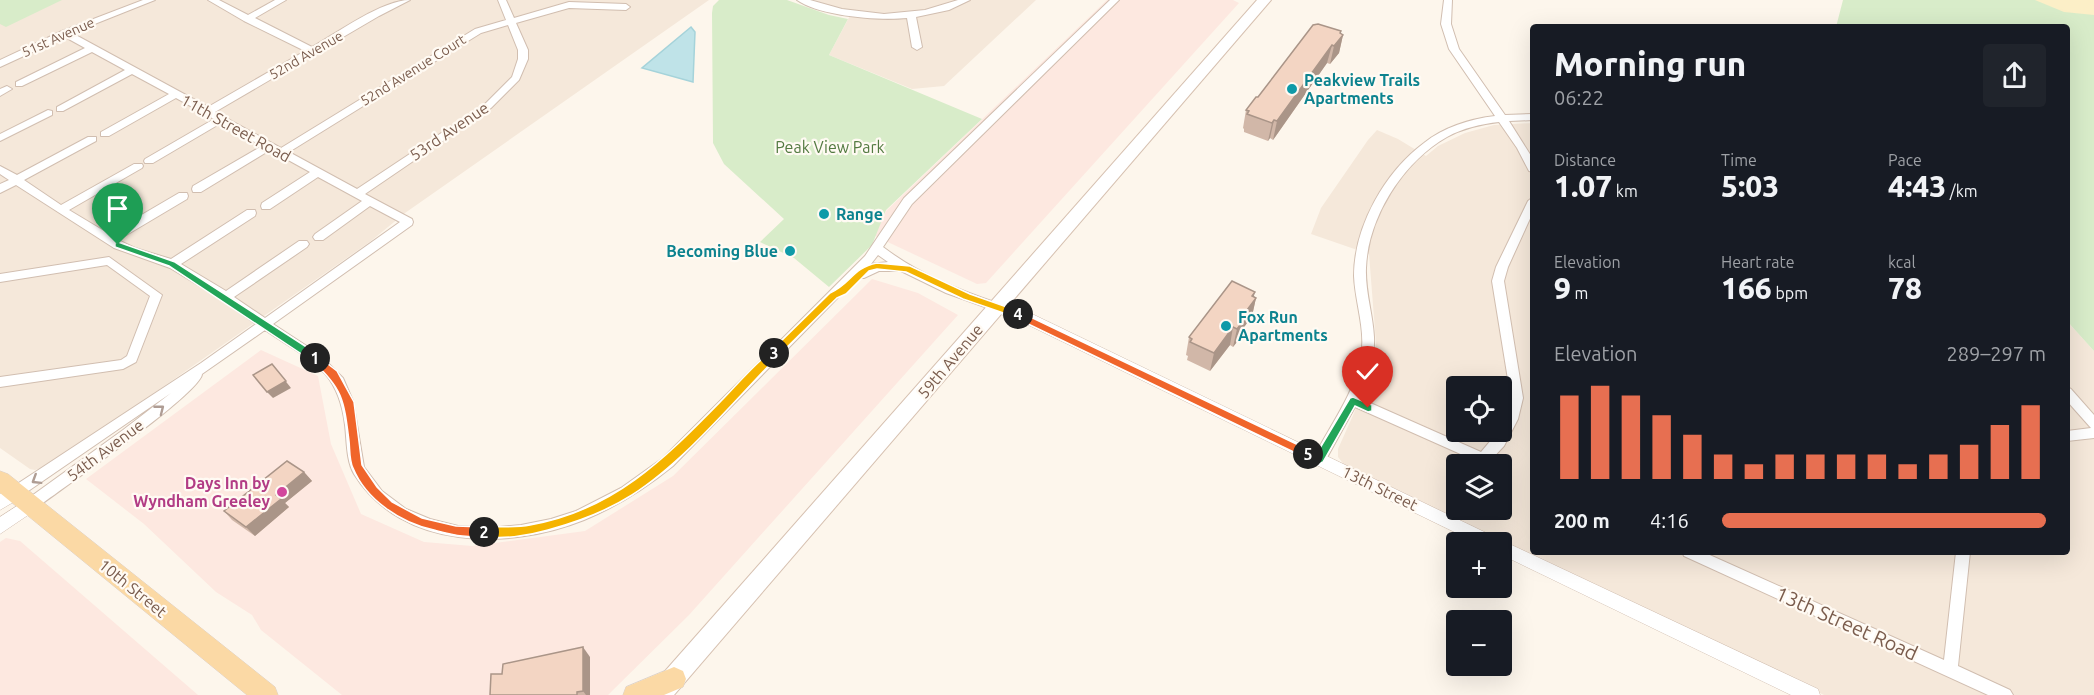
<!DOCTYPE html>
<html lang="en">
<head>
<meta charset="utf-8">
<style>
	:root { --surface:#171b24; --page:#20242c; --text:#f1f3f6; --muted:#9ea1a6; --accent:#e76f51 }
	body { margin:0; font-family:Ubuntu,sans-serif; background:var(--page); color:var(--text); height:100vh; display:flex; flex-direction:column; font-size:22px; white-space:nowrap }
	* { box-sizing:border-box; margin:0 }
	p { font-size:20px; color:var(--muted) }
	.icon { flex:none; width:33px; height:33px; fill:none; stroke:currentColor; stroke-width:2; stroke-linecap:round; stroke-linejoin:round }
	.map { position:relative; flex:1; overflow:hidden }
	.panel { position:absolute; left:1530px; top:24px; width:540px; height:531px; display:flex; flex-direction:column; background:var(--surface); border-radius:6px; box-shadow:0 6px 24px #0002 }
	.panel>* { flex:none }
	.tools { position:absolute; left:1446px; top:376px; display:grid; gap:12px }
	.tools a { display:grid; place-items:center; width:66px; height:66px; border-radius:6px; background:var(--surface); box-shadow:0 6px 24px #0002; font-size:30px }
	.pin { position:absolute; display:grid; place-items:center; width:51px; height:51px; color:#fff; margin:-62px -26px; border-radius:50% 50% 50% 0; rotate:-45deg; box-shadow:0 0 6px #0007 }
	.pin .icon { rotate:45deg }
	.km { position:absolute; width:30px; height:30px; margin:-15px; border-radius:50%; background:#222; color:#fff; font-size:16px; line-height:30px; text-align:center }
	.round { display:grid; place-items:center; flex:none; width:63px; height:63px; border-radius:6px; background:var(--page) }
	.overview { display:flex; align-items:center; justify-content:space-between; height:102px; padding:0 24px }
	h1 { font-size:33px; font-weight:800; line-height:45px }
	.metrics { display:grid; grid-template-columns:repeat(3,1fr); gap:9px; height:102px; padding:6px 24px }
	.metrics div { display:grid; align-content:center }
	.metrics b { font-size:30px; font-weight:800 }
	.metrics small { font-size:16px; font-weight:400 }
	.metrics p { font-size:16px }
	.chart { height:168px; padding:12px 24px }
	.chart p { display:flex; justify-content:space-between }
	.chart svg { width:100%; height:108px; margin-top:6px; stroke:var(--accent); stroke-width:6 }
	ul { padding:0 24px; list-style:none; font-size:20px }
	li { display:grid; grid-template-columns:96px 72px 1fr; align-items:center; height:45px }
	li i { height:15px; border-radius:8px; background:var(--accent) }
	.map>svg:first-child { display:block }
	.residential { fill:#f5e8da; fill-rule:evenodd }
	.commercial { fill:#fde8e0 }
	.green { fill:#d8ecc9 }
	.sand { fill:#fcefc7 }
	.water { fill:#bfe3e8; stroke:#a5d3da; stroke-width:1.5 }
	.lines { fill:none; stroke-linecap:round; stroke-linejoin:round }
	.minor-casing { stroke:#d1beb0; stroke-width:2 }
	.tertiary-casing { stroke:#d1beb0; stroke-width:1 }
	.secondary-casing { stroke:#d6c0b0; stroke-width:2 }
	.primary-casing { stroke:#dad1cd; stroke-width:1 }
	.minor { fill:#fff; fill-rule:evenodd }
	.tertiary { fill:#fff; fill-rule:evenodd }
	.secondary { fill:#fff; fill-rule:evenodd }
	.primary { fill:#fbd9a5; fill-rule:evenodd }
	.wall { fill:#d1b7a8 }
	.shaded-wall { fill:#aa9588 }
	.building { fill:#f3d5c3; stroke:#aa9588; stroke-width:1.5 }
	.oneway { stroke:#af9d94 }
	.split-1 { fill:#22a559; stroke:#fff; stroke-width:1.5 }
	.split-2 { fill:#f0652b; stroke:#fff; stroke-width:1.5 }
	.split-3 { fill:#f5b400; stroke:#fff; stroke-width:1.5 }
	.split-4 { fill:#f5b400; stroke:#fff; stroke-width:1.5 }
	.split-5 { fill:#f0652b; stroke:#fff; stroke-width:1.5 }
	.split-6 { fill:#22a559; stroke:#fff; stroke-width:1.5 }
	.culture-dot { fill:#0f9aa8; stroke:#fffaf3; stroke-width:2 }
	.hotel-dot { fill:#d1479c; stroke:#fffaf3; stroke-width:2 }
	.labels { text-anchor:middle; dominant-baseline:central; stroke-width:4.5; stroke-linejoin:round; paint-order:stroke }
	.far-street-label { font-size:14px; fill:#7a5c4d; stroke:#fffaf3 }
	.culture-label { font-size:16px; font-weight:bold; fill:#0d838f; stroke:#fffaf3; text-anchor:start }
	.street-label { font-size:16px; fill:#7a5c4d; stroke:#fffaf3 }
	.park-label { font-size:16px; fill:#537a41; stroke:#fffaf3 }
	.hotel-label { font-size:16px; font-weight:bold; fill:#b23c85; stroke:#fffaf3; text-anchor:end }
	.near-street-label { font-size:20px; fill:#7a5c4d; stroke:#fffaf3 }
</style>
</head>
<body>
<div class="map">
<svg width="2094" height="695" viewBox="0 0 2094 695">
	<rect width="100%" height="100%" fill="#fdf6ec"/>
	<!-- residential -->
	<g class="residential">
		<path d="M0 0H709L405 213 371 241 53 464 35 470 30 469 0 448Z"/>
		<path d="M813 0H1036L944 86 912 89 829 55 852 12Z"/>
		<path d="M1533 123V552H2067V321L2094 351V695H1824L1345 466 1338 457V449L1374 368 1376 343 1369 254 1311 234 1321 208 1368 140 1377 130 1398 139 1426 156 1438 146 1465 133 1494 125ZM1456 387H1502V432H1456ZM1456 465H1502V510H1456Z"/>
	</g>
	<!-- commercial -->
	<g class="commercial">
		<path d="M1107 0H1233L1239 3 986 283 977 284 875 236 886 211Z"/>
		<path d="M872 279 918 293 958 315 689 615 608 695H342L261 630 252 615 216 592 144 524 86 479 261 350 318 376 331 444 361 514 424 542 472 546 585 531 673 476Z"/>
		<path d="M6 538 20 541 198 695H0V542Z"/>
	</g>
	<!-- green -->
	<g class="green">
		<path d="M0 0H62L6 27 0 24Z"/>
		<path d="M719 0H787L829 15 848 19 829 55 982 119 886 210 872 245 829 287 794 258 760 242 784 219 724 164 713 143 712 13 713 6Z"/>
		<path d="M1843 0H2094V351L2067 321V27H1836Z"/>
	</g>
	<!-- sand -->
	<path class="sand" d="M2035 0H2094V15L2064 12Z"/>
	<!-- water -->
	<path class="water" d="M691 27 695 32 693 82 642 68Z"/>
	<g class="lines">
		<defs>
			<g id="minor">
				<path d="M143 0H155L72 33 208 107 305 51 244 21 208 0H219L248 15 275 0H286L255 18 312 47C337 33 382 0 410 0L379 16 215 112 281 148 475 29 506 20 498 0H506L514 18 569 2 626 4 630 7 626 10 569 8 516 23 528 50V59L519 80 491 108 365 194 412 219 413 222 412 225 273 324 319 354 343 378 353 401 364 467 382 491 406 509 430 519 458 526 489 528 521 525 551 519 576 511 621 488 663 458 865 256 904 198 1110 0H1119L912 204 883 247C918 274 959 290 1000 304L1002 307 1000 310 996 311 946 293 901 271H879L864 278H857L673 466C646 488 616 507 584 520 509 550 402 551 354 474 346 460 347 441 345 425 338 367 308 360 265 330L202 374C202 392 59 491 36 508L31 510 26 508 24 504 26 500 123 430 171 393 21 496 16 498 11 496 9 492 11 488 201 363 256 324 216 296 170 268 114 248 16 185 0 193V184L9 180 0 174V166L17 175 88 137H96V141L24 180 61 205 134 164H142L143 166 142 168 69 210 109 234 179 193H187L188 196 187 199 118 240 135 248 171 259 247 210H255L256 213 255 216 181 264 226 291 299 241H307L309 244 307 247 234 297 265 318 400 222 370 206 323 240H315L313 237 315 234 362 201 318 177 270 209H262L261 206 262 203 310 172 270 150 201 192H193L192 189 193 186 262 146 221 123 153 163H145L144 161 145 159 214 119 176 98 109 136H101V132L169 94 132 74 63 111H57V107L125 70 92 52 22 86H16V82L85 48 65 37 0 67V60L62 31ZM508 25 518 50V59L512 77 485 104 357 189 289 152 481 33ZM878 255 888 262 871 264Z"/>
				<path d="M797 0H810L842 9 884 14 925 10 958 0H970L949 10 916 17 922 47 917 50 912 47 907 18C879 21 819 16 797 0Z"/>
				<path d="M1444 0H1452L1451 24 1459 49 1505 115 1533 114V120L1509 121 1533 159V172L1529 171 1517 148 1499 122C1481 124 1463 128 1447 137 1403 162 1368 217 1366 268 1365 292 1373 314 1374 337 1375 358 1368 379 1359 398L1481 452 1498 432H1502V426L1506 418 1511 398 1492 281 1496 267 1528 201 1533 197V212L1508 267 1504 281 1523 398 1518 419 1504 446 1488 463 1483 464 1355 407 1324 463 1319 464 1314 463 1313 459C1330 425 1354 395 1361 357 1366 329 1355 303 1354 276 1354 226 1385 172 1424 143 1444 127 1470 119 1495 116L1449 49 1441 24Z"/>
				<path d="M7 86 12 89 0 96V89Z"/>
				<path d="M48 110 52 111V115L0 141V134Z"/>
				<path d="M109 257 162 295 136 362 123 369 0 387V377L121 360 127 356 150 296 107 265 0 282V274Z"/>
				<path d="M2067 387 2071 389 2094 415V438L2067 441V431L2091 428 2067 401Z"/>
				<path d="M1682 552H1703L1944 660 1956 552H1970L1958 666 2010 690 2013 695H1988L1684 556Z"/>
			</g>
			<g id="tertiary">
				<path d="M996 302 1028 312 1501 540 1818 689 1820 695H1791L1502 555V543H1477L1018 320 991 311 989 307 991 303Z"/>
				<path d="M16 485 22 487 24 492 22 497 0 510V494Z"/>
				<path d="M31 497 37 499 39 504 37 509 0 534V517Z"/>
			</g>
			<path id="secondary" d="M1257 0H1271L674 695H648L651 687Z"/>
			<g id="primary">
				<path d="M0 471 8 474 275 687 278 695H247L0 493Z"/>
				<path d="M674 667 683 671 686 679 683 687 664 695H623L626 687Z"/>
			</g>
		</defs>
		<!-- minor casing -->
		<use href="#minor" class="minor-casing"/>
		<!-- tertiary casing -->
		<use href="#tertiary" class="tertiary-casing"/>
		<!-- secondary casing -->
		<use href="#secondary" class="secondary-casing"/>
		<!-- primary casing -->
		<use href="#primary" class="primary-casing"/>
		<!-- minor -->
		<use href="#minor" class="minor"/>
		<!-- tertiary -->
		<use href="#tertiary" class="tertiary"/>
		<!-- secondary -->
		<use href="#secondary" class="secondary"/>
		<!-- primary -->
		<use href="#primary" class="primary"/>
	</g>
	<!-- wall -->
	<g class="wall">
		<path d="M1340 34 1343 35 1339 53 1330 64 1327 63 1273 140 1270 138 1268 141 1244 132V129L1243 128 1246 110 1258 97Z"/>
		<path d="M1254 296 1256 298 1252 316 1242 330 1240 338 1233 347 1230 345 1210 371 1187 360 1188 356 1186 355 1189 337Z"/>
		<path d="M304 472 312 481 285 503 289 507 255 536 232 520 224 511Z"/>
		<path d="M590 657V695H490Z"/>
	</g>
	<!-- shaded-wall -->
	<g class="shaded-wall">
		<path d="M1341 31 1339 40 1343 35 1339 53 1330 64 1334 46Z"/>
		<path d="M1332 45 1327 63 1273 140 1277 121Z"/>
		<path d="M1274 120 1270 138 1268 141 1272 123Z"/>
		<path d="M1255 292 1252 303 1256 298 1252 316 1242 330 1240 338 1233 347 1237 329 1241 318 1252 296Z"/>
		<path d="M1233 327 1230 345 1210 371 1214 353Z"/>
		<path d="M272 364 291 388 273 398 267 392Z"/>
		<path d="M304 472 312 481 285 503 289 507 255 536 246 527 276 495Z"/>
		<path d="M583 647 590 657V695H586L583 691Z"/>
	</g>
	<!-- building -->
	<g class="building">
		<path d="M1318 24 1341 31 1340 33 1343 35 1334 46 1332 45 1277 121 1274 120 1272 123 1247 114 1249 111 1246 110 1256 97H1258L1313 25Z"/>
		<path d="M1232 281 1255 292 1252 296 1256 298 1241 318 1244 320 1237 329 1233 327 1214 353 1190 342 1192 339 1189 337Z"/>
		<path d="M272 364 286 381 267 392 253 375Z"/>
		<path d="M287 461 304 472 276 495 281 499 246 527 224 511Z"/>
		<path d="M583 647V691L577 692V695H490L491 674H502L503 664Z"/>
	</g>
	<!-- one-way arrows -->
	<defs><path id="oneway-chevron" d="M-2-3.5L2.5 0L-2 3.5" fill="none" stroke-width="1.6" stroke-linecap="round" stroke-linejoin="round" transform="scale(1.5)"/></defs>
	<g class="oneway">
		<use href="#oneway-chevron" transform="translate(160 409) rotate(-38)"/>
		<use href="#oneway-chevron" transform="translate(36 480) rotate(148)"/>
	</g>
	<!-- split-1 -->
	<path class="split-1" d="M118 242 175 262 319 355V361H312L169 266 115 247V243Z"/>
	<!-- split-2 -->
	<path class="split-2" d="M315 354 337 371 354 402 362 465 377 487 392 502 422 518 456 526 484 527 490 532 488 535C472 540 450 534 434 530 401 523 366 500 353 468 349 460 350 449 349 441 344 401 343 388 312 361V355Z"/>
	<!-- split-3 -->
	<path class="split-3" d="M774 350 779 353 778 356C734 401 685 461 632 495 607 511 577 522 548 530 531 535 498 541 480 535L479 532 484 527C499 526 515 528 530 525 615 510 665 458 722 400 734 388 761 356 774 350Z"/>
	<!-- split-4 -->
	<path class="split-4" d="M877 263 910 266 970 294 1021 312 1022 314 1018 318 963 299 906 272 877 269 869 271 846 294 837 298 778 356H771V351L830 293C851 284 852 268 877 263Z"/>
	<!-- split-5 -->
	<path class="split-5" d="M1018 311 1311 451 1313 454 1308 458 1304 457 1014 317 1013 314Z"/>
	<!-- split-6 -->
	<path class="split-6" d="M1353 397 1372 405V411L1368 412 1355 406 1323 462 1319 464 1304 457V451L1308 449 1317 453 1350 398Z"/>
	<!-- markers -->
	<g class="culture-dot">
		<circle cx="1292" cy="89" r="6"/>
		<circle cx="824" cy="214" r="6"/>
		<circle cx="790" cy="251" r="6"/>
		<circle cx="1226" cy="326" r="6"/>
	</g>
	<circle class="hotel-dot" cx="282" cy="492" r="6"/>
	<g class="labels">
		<!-- far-street labels -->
		<g class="far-street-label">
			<text transform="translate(58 37) rotate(-24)">51st Avenue</text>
			<text transform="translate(306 55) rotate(-30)">52nd Avenue</text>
			<text transform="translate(413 70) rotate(-32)">52nd Avenue Court</text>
		</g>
		<!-- culture labels -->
		<g class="culture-label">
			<text x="1304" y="80">Peakview Trails<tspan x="1304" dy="18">Apartments</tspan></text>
			<text x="836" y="214">Range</text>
			<text x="778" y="251" text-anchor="end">Becoming Blue</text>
			<text x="1238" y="317">Fox Run<tspan x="1238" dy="18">Apartments</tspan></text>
		</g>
		<!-- street labels -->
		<g class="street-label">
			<text transform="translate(236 128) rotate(29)">11th Street Road</text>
			<text transform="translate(449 131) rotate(-34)">53rd Avenue</text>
			<text transform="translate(950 361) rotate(-50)">59th Avenue</text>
			<text transform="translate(105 450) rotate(-37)">54th Avenue</text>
			<text transform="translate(1380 488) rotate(26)">13th Street</text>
			<text transform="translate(133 588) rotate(39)">10th Street</text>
		</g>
		<!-- park labels -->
		<g class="park-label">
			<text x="830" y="147">Peak View Park</text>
		</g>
		<!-- hotel labels -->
		<g class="hotel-label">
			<text x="270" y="483">Days Inn by<tspan x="270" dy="18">Wyndham Greeley</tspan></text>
		</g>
		<!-- near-street labels -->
		<g class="near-street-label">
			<text transform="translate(1847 623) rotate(24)">13th Street Road</text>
		</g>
	</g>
</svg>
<div class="tools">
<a><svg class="icon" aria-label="locate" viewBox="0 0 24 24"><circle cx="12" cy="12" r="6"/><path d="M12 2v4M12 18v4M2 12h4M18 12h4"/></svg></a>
<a><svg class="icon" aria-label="layers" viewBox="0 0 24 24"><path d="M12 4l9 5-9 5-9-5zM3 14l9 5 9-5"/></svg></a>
<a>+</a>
<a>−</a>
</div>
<div class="pin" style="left:118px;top:245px;background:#1e9e55"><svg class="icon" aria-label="arrive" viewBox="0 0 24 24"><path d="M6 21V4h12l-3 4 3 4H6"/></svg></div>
<div class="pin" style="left:1368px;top:408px;background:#d93025"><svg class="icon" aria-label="check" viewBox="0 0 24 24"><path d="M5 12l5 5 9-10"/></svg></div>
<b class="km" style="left:315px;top:358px">1</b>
<b class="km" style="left:484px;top:532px">2</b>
<b class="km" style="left:774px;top:353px">3</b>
<b class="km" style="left:1018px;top:314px">4</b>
<b class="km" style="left:1308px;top:454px">5</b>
<section class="panel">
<div class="overview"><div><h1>Morning run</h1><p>06:22</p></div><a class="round"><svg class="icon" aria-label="share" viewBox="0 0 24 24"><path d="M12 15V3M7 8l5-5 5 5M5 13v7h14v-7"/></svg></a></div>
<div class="metrics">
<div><p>Distance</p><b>1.07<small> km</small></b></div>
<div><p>Time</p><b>5:03</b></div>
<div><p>Pace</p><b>4:43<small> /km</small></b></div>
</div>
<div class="metrics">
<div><p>Elevation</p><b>9<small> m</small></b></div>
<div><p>Heart rate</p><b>166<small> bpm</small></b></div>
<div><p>kcal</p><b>78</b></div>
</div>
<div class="chart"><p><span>Elevation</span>289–297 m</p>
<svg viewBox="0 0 160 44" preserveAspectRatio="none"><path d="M5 44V10M15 44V6M25 44V10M35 44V18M45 44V26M55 44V34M65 44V38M75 44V34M85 44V34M95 44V34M105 44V34M115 44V38M125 44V34M135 44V30M145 44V22M155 44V14"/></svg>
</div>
<ul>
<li><b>200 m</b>4:16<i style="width:100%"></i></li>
</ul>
</section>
</div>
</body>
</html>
